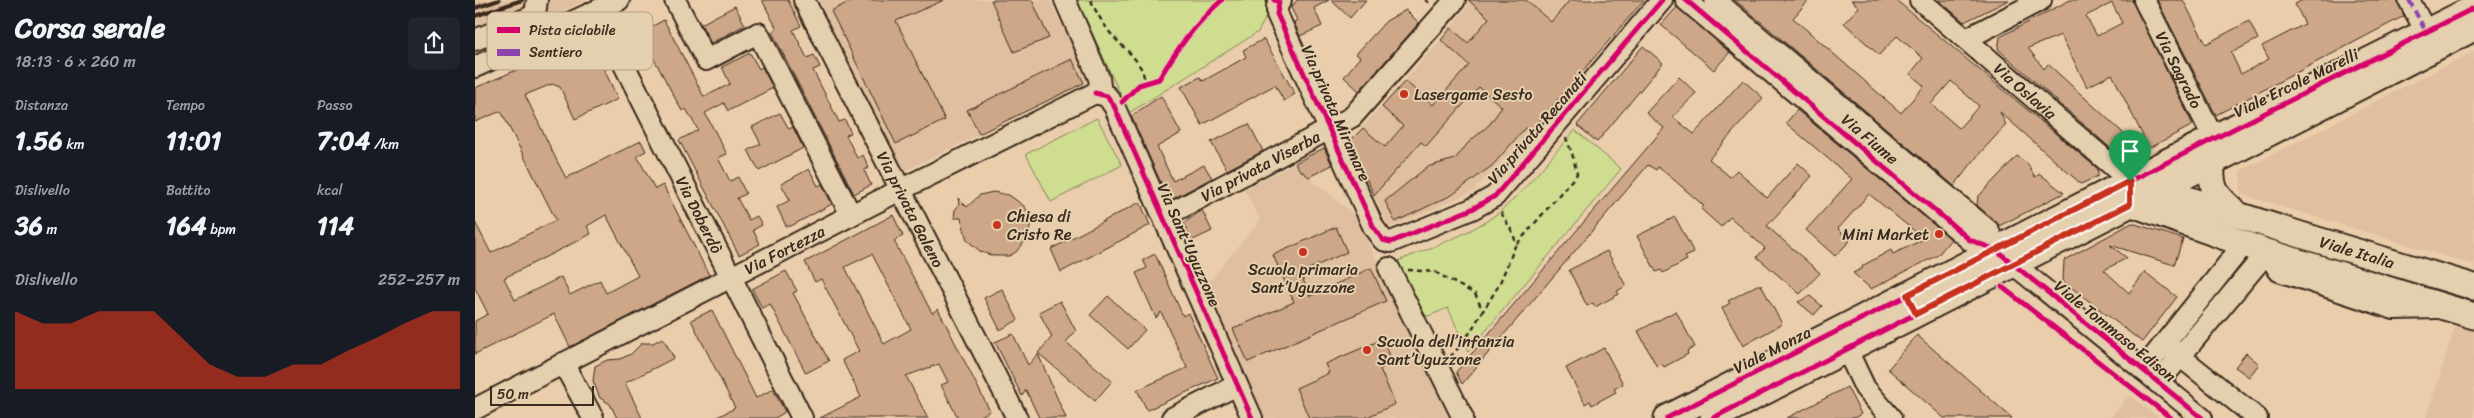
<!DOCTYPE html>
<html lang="it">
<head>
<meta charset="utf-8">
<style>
	:root { --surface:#171b24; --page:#20242c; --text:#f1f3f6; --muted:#9ea1a6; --accent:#c8321e }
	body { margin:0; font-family:Sriracha,sans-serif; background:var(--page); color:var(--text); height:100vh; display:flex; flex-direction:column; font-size:19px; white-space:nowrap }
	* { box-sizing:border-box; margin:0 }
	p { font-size:16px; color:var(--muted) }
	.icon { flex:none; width:28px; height:28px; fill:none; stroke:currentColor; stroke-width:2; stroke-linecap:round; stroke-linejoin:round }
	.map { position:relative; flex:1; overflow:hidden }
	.panel { display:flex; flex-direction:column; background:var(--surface); width:475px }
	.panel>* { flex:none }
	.scale { position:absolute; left:15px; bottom:12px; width:104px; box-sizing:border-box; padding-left:5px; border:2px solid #3b2a1e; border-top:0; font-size:14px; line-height:18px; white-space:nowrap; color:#3b2a1e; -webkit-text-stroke:4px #e4d0ae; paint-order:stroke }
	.pin { position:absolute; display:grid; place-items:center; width:42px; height:42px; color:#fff; margin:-51px -21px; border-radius:50% 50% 50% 0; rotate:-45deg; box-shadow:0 0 5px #0007 }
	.pin .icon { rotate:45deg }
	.round { display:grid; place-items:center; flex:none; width:52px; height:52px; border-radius:8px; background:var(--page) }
	.headline { display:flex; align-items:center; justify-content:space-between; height:85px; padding:0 15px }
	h1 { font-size:28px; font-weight:700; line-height:38px }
	.figures { display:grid; grid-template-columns:repeat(3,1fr); gap:8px; height:85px; padding:5px 15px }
	.figures div { display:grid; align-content:center }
	.figures b { font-size:25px; font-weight:700 }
	.figures small { font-size:14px; font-weight:400 }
	.figures p { font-size:14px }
	.chart { height:140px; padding:10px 15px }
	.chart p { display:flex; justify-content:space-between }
	.chart svg { width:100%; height:90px; margin-top:5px; fill:var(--accent); opacity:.7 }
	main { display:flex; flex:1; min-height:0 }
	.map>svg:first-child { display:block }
	.built { fill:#dfbf9f }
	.green { fill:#cedd90; stroke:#848457 }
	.building { fill:#cea789; stroke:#3b2a1e; fill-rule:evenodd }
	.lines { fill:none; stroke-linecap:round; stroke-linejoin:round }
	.minor-casing { stroke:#3b2a1e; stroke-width:24 }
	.major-casing { stroke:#3b2a1e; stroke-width:29 }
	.path { stroke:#3b2a1e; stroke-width:2.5; stroke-dasharray:5 4; stroke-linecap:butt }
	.minor { stroke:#e4d0ae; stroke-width:20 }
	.major { stroke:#e4d0ae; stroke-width:25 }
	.rail { stroke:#3b2a1e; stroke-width:4 }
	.quiet { stroke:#8e44ad; stroke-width:4; stroke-dasharray:8 4; stroke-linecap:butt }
	.cycleway-casing { stroke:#e4d0ae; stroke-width:8 }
	.cycleway { stroke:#d6006c; stroke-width:5 }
	.route-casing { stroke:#fff; stroke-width:10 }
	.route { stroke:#c8321e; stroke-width:6 }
	.poi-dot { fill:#c8321e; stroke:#e4d0ae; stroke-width:2 }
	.labels { text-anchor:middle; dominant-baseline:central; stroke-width:4; stroke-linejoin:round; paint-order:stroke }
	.street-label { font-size:16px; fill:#3b2a1e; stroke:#e4d0ae }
	.poi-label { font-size:16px; fill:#3b2a1e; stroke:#e4d0ae; text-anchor:start }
	.key { fill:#e4d0ae; stroke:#b19e83; stroke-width:1 }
	.key-label { font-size:14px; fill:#3b2a1e }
</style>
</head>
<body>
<main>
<section class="panel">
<div class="headline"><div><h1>Corsa serale</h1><p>18:13 · 6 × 260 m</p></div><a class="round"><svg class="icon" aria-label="share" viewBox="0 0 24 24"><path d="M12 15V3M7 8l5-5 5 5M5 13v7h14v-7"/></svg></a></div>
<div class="figures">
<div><p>Distanza</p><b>1.56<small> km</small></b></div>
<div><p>Tempo</p><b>11:01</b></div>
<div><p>Passo</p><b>7:04<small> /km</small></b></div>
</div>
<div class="figures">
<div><p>Dislivello</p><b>36<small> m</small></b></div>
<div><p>Battito</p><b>164<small> bpm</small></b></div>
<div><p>kcal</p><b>114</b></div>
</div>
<div class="chart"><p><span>Dislivello</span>252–257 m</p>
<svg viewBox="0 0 160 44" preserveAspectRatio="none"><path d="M0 44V6L10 12L20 12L30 6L40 6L50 6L60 19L70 32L80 38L90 38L100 32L110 32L120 25L130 19L140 12L150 6L160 6V44z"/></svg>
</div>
</section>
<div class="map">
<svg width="1999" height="418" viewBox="0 0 1999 418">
	<rect width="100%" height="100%" fill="#eaceac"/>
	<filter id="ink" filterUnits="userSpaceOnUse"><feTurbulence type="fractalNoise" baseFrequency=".02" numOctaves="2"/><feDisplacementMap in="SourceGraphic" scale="10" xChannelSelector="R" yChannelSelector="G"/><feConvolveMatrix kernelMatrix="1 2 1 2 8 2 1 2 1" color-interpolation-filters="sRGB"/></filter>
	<g filter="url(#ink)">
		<!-- built -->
		<g class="built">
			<path d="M0 0H111L59 26 0 51Z"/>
			<path d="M344 0H575L614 80 428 172Z"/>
			<path d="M997 0H1169L1055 132 997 192 914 228 874 142 966 40Z"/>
			<path d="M1999 51V265L1766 194 1765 171Z"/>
			<path d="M820 163 824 169 880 215 962 388 988 418H789L732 284 785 220 769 189Z"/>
			<path d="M1981 324 1999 330V418H1951Z"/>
			<path d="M1655 395 1684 418H1635Z"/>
		</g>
		<!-- green -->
		<g class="green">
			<path d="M602 0H791L792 15 783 32 654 113Z"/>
			<path d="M622 118 647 165 576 202 551 154Z"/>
			<path d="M1100 130 1146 169 993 352 973 308 953 316 939 310 918 263C952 249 992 236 1022 214 1051 191 1075 157 1100 130Z"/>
		</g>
		<!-- building -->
		<g class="building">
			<path d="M287 0H313L326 26 318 30 332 58 339 55 345 67 338 70 364 122 370 120 376 133 371 135 382 158 388 155 394 168 389 170 396 185 379 194 297 32 302 29Z"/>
			<path d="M378 0H469L421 21 470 120 421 144 356 11Z"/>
			<path d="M516 0H557L574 38 539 52Z"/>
			<path d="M822 0H854L839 8 847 26 825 36 819 22 822 20 816 8Z"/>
			<path d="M856 0H891L875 18Z"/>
			<path d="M993 0H1051L1076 22 1095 0H1169L1055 132 1050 128 1018 165 977 195 920 222 910 201 952 167 980 159 994 142 1014 125 1027 107 1004 87 951 146 946 142 899 195 874 142 888 128 910 147 928 126 907 107 930 81 958 105 994 65 966 40 976 28 993 43 1014 18Z"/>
			<path d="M1260 0H1334L1318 18 1426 113 1449 86 1435 74 1448 58 1422 36 1404 55 1369 23 1384 7 1376 0H1421L1623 169V176L1606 184 1525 112 1531 125 1505 153 1479 186ZM1476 81 1504 106 1484 128 1456 104Z"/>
			<path d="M1464 0H1534L1489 22Z"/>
			<path d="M1595 0H1657L1718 125 1674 148 1637 74 1612 87 1586 35 1553 48 1569 69 1573 64 1646 131 1665 152 1650 161 1523 49 1525 37ZM1637 3 1647 23 1622 36 1611 16Z"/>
			<path d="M1682 0H1708L1731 44 1774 21 1783 39 1756 53 1766 74 1794 59 1787 46 1830 24 1820 4 1828 0H1922L1929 16 1741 115Z"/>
			<path d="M260 6 270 25 236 43 226 24Z"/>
			<path d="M1202 7 1255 52 1239 70 1186 25Z"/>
			<path d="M931 10 944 23 884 91 869 77 885 57 881 54 911 21Z"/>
			<path d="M189 20 229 97 255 84 247 67 275 53 284 69 287 67 298 88 253 111 249 103 230 113 252 154 243 158 255 181 263 177 271 194 262 198 274 220 282 216 287 225 278 230 285 244 264 255 204 140 223 130 211 109 207 111 165 33Z"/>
			<path d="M112 33 143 99 100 119 85 87 77 84 50 95 82 161 91 178 166 141 171 151 162 156 180 189 188 185 234 275 95 347 79 314 0 354V321L13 314 0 288V222L16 253 81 220 26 111 0 122V88L69 58ZM131 215 163 276 131 293 125 280 95 295 86 277 40 300 29 278 116 234 112 226Z"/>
			<path d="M789 39 820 94 809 101 800 85 727 125 706 87 725 77 728 81 771 57 768 50Z"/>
			<path d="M1168 46 1188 63 1122 142 1102 125Z"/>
			<path d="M597 59 609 83 504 134 492 110Z"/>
			<path d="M1204 77 1221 93 1198 117 1219 134 1268 80 1288 98 1234 159 1255 177 1262 170 1292 198 1323 163 1337 176 1292 226 1345 273 1325 294 1282 257 1290 248 1255 217 1246 227 1226 209 1229 206 1198 179 1183 167 1181 170 1173 165 987 384 981 372 1189 128 1171 113Z"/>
			<path d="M686 96 706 133 682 147 698 181 729 165 737 178 694 201 656 116Z"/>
			<path d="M1322 110 1476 239 1463 255 1396 289 1378 273 1388 268 1387 266 1416 250 1418 254 1449 239 1394 194 1363 229 1375 241 1360 256 1331 230 1377 179 1311 123Z"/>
			<path d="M305 113 314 129 318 127 328 148 284 171 273 150 286 144 277 127Z"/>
			<path d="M774 124 788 151 752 170 736 142Z"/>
			<path d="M849 148 857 165 834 177 824 169 820 163Z"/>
			<path d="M1542 156 1553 164 1560 177 1565 174 1589 193 1524 226 1502 205 1503 197Z"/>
			<path d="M334 169 343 186 347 184 357 204 316 226H311L302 207 315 200 306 184Z"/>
			<path d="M518 192 534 195 549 206 554 213 556 223 552 239 541 252 534 256H519L506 252 492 240 486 218H479L480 210 484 204 483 198 492 207 505 195Z"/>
			<path d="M665 202 675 225 586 272 576 249Z"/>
			<path d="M727 210 737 231 716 241 709 223Z"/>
			<path d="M418 215 428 236 419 241 457 313 463 309 515 411 502 418H483L466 385 473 382 464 364 431 376 453 418H345L386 397 367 360 384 351 346 279 340 282 330 262ZM397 254 436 329 409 344 370 267Z"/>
			<path d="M1200 217 1219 253 1210 257 1212 260 1188 273 1186 270 1181 272 1162 236Z"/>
			<path d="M1657 223 1708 239 1699 265 1635 245 1652 258 1629 270 1654 293 1670 272 1702 297 1667 342 1588 281 1589 260Z"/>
			<path d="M861 227 872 252 825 273 835 296 896 268 911 301 773 362 758 329 819 302 798 255Z"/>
			<path d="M1132 251 1151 286 1142 291 1144 294 1120 307 1118 303 1112 306 1094 270Z"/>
			<path d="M680 254 708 316 713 313 743 378 672 410 662 390 712 368 686 312 681 318 661 273 672 268 668 260Z"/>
			<path d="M311 271 322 291 318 293 354 361 331 373 295 304 287 308 277 289Z"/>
			<path d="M1282 285H1286L1307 324 1268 346 1247 308 1255 303 1253 301Z"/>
			<path d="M527 289 543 320 525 330 509 298Z"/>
			<path d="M633 296 670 330 653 349 615 315Z"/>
			<path d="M1335 296 1347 306 1339 315 1323 302Z"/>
			<path d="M585 301 601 331 591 342 637 381 620 401 563 353 577 337 564 312Z"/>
			<path d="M237 310 281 398 298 389 310 412 300 418H240L260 408 216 320Z"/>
			<path d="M1201 311 1220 347 1212 351 1213 354 1189 367 1187 364 1182 367 1163 331Z"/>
			<path d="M538 334 553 365 563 354 591 418H564L551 390 547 396 520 342Z"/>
			<path d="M1442 335 1537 418H1469L1413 369Z"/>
			<path d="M188 338 199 358 150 383 167 418H142L135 404 125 398 118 381 120 366 132 360 145 359 156 354 167 343H178Z"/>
			<path d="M908 339 918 363 905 369 920 404 890 418H834L821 388 854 373 850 364Z"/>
			<path d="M1129 348 1148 384 1139 389 1141 392 1117 405 1115 401 1110 404 1091 368Z"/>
			<path d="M1771 353 1784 364 1774 377 1760 367Z"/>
			<path d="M1372 387 1386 414 1379 418H1312Z"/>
		</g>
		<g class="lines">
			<defs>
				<g id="minor">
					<path d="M200 0 231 60 277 36"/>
					<path id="s1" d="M329 0 542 418"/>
					<path d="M806 0 802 6V14L899 228 908 240 916 242 997 209 1020 196 1187 0"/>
					<path d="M1211 0 1495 240 1521 250 1727 418"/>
					<path d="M1240 0 1514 231 1521 250"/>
					<path id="s2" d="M1445 0 1655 181"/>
					<path id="s3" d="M1669 0 1739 139"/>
					<path d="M1934 0 1951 32"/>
					<path id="s4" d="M122 11 327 418"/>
					<path d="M283 33 376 215"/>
					<path d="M1491 39 1566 0"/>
					<path d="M0 40 60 15 62 0"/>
					<path d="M0 67 144 0"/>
					<path d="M620 93 632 96 639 106 777 418"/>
					<path id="s5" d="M689 217 877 117 980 0"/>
					<path d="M914 268 988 418"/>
					<path d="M1696 349 1782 418"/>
					<path d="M1372 350 1390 388 1416 418"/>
					<path d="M88 363 118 418"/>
					<path d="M1668 370 1769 244"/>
					<path d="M1683 383 1792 252 1804 271 1919 309 1963 308"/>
					<path id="s6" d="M0 409 425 190 620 93 625 86 624 78 590 0"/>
					<path d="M697 418 762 385"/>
				</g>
				<g id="major">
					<path d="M1737 162C1735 191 1741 195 1762 214"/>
					<path id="s7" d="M1674 187 1826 235 1999 287"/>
					<path d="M1655 203 1792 252 1999 316"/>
					<path d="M1192 418 1752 131 1999 8"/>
					<path d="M1238 418 1999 28"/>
				</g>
			</defs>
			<!-- minor casing -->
			<use href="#minor" class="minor-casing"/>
			<!-- major casing -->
			<use href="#major" class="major-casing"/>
			<!-- path -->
			<g class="path">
				<path d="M616 0C621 13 628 23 636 34 647 47 666 60 669 77L664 85"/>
				<path d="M950 0 953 2 955 0"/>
				<path d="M653 96 664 85 684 79C702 49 720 24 747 0"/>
				<path d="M1042 244 1102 174 1097 153 1091 138"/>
				<path d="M933 270 960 272 1000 294 1008 311"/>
				<path d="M975 357 989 342 1024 285 1041 244 1038 233 1025 211"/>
			</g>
			<!-- minor -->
			<use href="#minor" class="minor"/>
			<!-- major -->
			<use href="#major" class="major"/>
			<!-- rail -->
			<g class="rail">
				<path d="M0 8 24 0"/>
				<path d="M0 16 47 0"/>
			</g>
			<!-- quiet -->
			<path class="quiet" d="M1934 0 1951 32"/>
			<defs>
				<g id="cycleway">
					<path d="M799 0 804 2 802 14 899 228 908 240 916 242 997 209 1020 196 1187 0"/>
					<path d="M1211 0 1495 240 1521 250 1727 418"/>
					<path d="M620 93 632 96 639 106 777 418"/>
					<path d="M647 102 664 85 684 79C702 49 720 24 747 0"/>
					<path d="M1655 181 1999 8"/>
					<path d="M1527 287 1696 418"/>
					<path d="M1192 418 1486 268"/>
					<path d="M1238 418 1495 286"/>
				</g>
			</defs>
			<!-- cycleway casing -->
			<use href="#cycleway" class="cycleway-casing"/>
			<!-- cycleway -->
			<use href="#cycleway" class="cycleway"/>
		</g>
	</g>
	<g class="lines" filter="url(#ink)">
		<defs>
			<path id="route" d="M1655 181V204L1441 314 1432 295Z"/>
		</defs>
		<!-- route casing -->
		<use href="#route" class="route-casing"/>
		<!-- route -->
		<use href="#route" class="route"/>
	</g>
	<!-- markers -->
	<g class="poi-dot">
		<circle cx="929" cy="94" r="5"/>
		<circle cx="522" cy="225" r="5"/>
		<circle cx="1464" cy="234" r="5"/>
		<circle cx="828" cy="252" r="5"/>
		<circle cx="892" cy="350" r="5"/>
	</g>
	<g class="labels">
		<!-- street labels -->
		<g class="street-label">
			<text stroke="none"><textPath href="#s3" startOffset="78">Via Sagrado</textPath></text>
			<text transform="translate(1821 83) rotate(-26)">Viale Ercole Marelli</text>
			<text stroke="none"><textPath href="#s2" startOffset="139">Via Oslavia</textPath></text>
			<text transform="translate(861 113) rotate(66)">Via privata Miramare</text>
			<text transform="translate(1062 128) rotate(-49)">Via privata Recanati</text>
			<text transform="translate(1395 139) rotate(40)">Via Fiume</text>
			<text stroke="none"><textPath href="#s5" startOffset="109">Via privata Viserba</textPath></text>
			<text stroke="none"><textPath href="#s1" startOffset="235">Via privata Galeno</textPath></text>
			<text stroke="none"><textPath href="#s4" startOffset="228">Via Doberdò</textPath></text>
			<text transform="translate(714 245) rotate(66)">Via Sant'Uguzzone</text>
			<text stroke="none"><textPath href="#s6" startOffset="348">Via Fortezza</textPath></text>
			<text stroke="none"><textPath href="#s7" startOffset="218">Viale Italia</textPath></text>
			<text transform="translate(1640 331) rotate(39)">Viale Tommaso Edison</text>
			<text transform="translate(1297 350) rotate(-27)">Viale Monza</text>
		</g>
		<!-- poi labels -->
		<g class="poi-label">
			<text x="939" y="94">Lasergame Sesto</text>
			<text x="532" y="216">Chiesa di<tspan x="532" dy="18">Cristo Re</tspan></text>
			<text x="1454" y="234" text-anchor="end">Mini Market</text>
			<text x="828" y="269" text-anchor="middle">Scuola primaria<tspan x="828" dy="18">Sant’Uguzzone</tspan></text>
			<text x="902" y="341">Scuola dell’infanzia<tspan x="902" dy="18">Sant’Uguzzone</tspan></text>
		</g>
	</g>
	<!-- legend -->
	<rect x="12" y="12" width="166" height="58" rx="8" class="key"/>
	<rect x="22" y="27" width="23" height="6" fill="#d6006c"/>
	<rect x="22" y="49" width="23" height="7" fill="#8e44ad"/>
	<g class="key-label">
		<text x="54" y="35">Pista ciclabile</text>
		<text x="54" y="57">Sentiero</text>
	</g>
</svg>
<div class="scale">50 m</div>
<div class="pin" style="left:1655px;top:181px;background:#1e9e55"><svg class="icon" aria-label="arrive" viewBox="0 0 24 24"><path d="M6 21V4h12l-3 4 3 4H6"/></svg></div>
</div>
</main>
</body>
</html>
